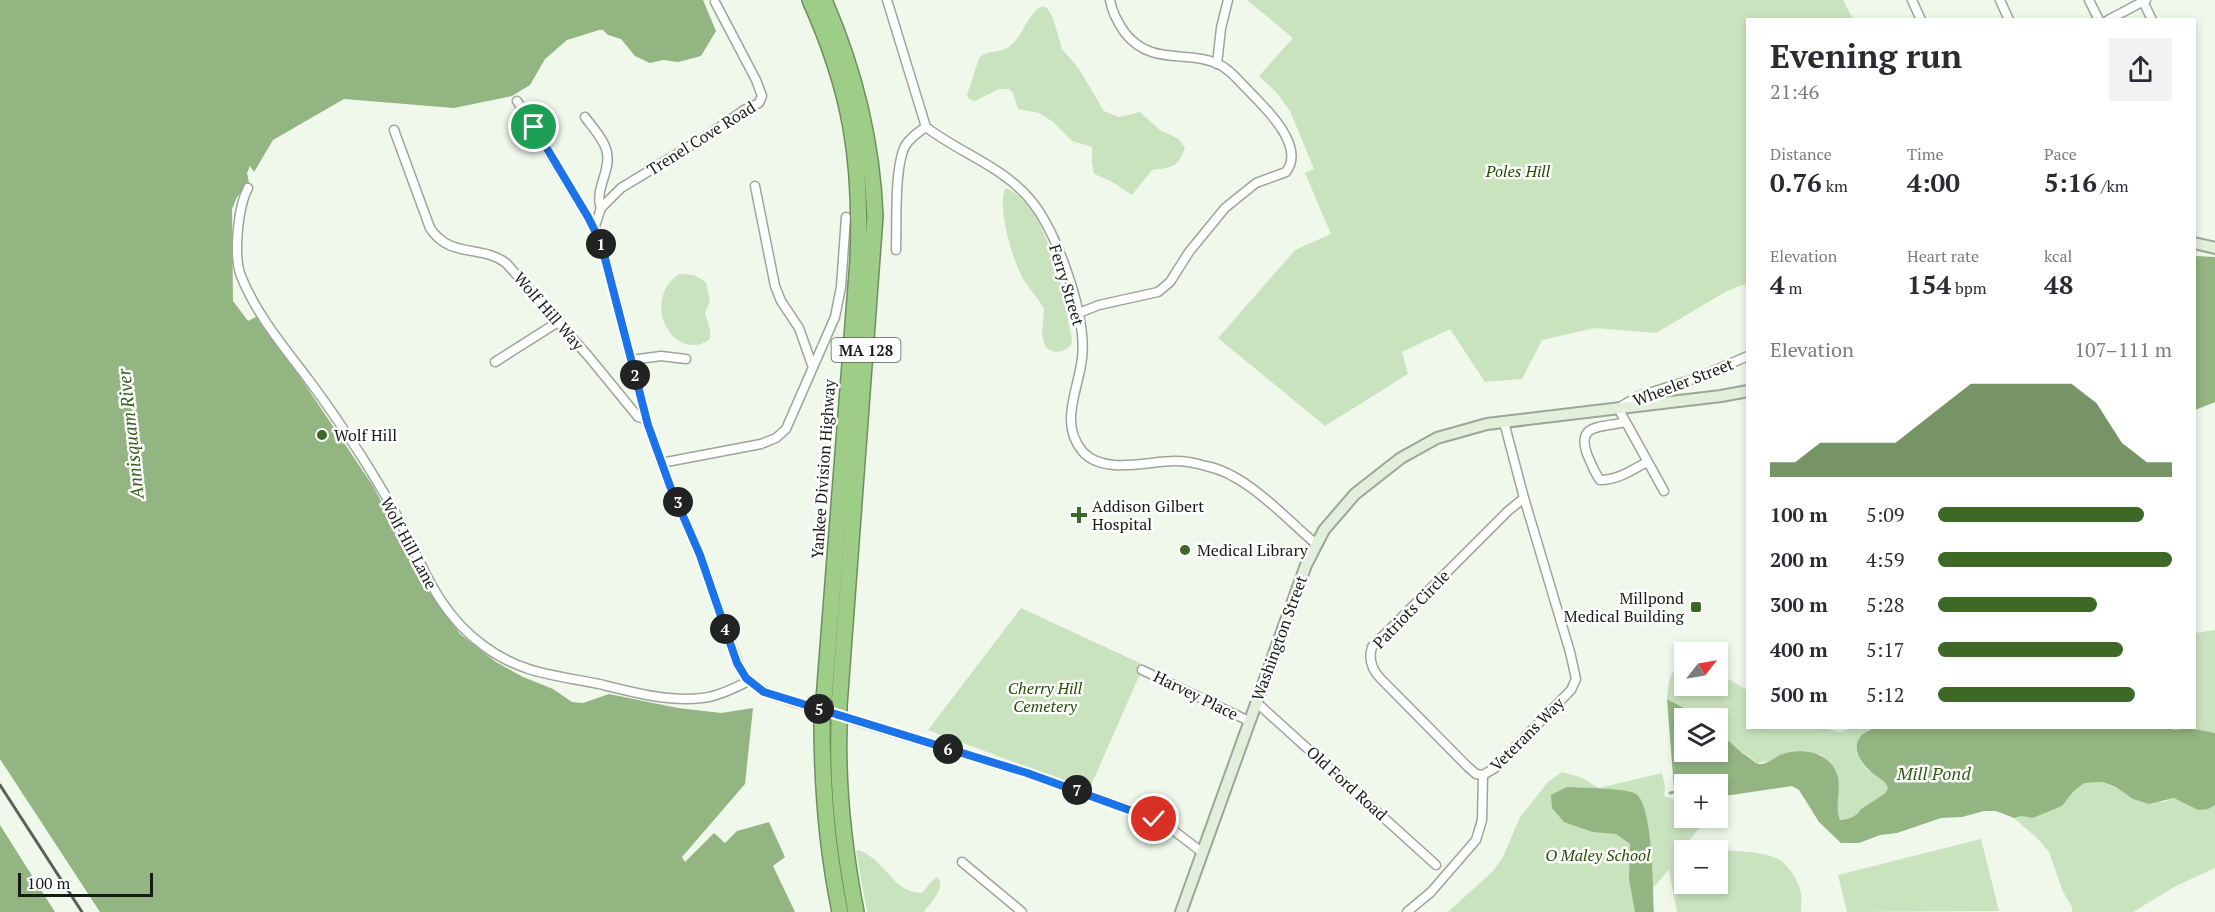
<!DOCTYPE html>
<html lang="en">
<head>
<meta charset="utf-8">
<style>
	:root { --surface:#fff; --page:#f2f2f3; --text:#2b2b33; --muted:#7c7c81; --accent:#3d6825 }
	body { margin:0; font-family:"PT Serif",serif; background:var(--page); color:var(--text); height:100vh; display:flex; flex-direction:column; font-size:22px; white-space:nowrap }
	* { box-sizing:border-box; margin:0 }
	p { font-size:20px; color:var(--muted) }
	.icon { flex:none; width:33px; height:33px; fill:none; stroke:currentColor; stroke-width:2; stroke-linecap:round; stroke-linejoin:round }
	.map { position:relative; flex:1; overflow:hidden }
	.panel { position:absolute; left:1746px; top:18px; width:450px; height:711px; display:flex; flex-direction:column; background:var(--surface); border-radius:0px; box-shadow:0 3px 9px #0003 }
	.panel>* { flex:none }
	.needle { width:39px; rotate:59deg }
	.controls { position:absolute; left:1674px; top:642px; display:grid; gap:12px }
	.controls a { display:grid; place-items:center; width:54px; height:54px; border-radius:0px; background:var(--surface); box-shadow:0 3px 9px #0003; font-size:30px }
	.scale { position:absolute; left:18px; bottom:15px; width:135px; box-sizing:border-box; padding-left:6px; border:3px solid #171a15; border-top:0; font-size:16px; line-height:21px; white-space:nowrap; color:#171a15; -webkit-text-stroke:4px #fff; paint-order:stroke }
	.pin { position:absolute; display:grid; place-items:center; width:51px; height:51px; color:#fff; margin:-26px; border:3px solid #fff; border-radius:50%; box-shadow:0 2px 6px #0007 }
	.km { position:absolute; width:30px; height:30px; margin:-15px; border-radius:50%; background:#222; color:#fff; font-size:16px; line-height:30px; text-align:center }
	.round { display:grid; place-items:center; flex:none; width:63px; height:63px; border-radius:0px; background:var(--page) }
	.overview { display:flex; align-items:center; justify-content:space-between; height:102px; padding:0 24px }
	h1 { font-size:33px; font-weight:700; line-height:45px }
	.stats { display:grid; grid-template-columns:repeat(3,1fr); gap:9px; height:102px; padding:6px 24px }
	.stats div { display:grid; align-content:center }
	.stats b { font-size:26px; font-weight:700 }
	.stats small { font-size:16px; font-weight:400 }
	.stats p { font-size:16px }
	.chart { height:168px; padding:12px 24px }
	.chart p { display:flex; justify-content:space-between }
	.chart svg { width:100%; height:108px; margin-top:6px; fill:var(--accent); opacity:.7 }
	ul { padding:0 24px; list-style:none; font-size:20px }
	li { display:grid; grid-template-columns:96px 72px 1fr; align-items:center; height:45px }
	li i { height:15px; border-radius:8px; background:var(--accent) }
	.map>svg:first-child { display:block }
	.green { fill:#cae3bf }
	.water { fill:#93b582 }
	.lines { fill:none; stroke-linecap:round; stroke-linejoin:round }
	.stream { stroke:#93b582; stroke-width:3 }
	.minor-casing { stroke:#9da599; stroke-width:11 }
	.secondary-casing { stroke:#9da599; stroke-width:14 }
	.motorway-casing { stroke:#6f8e5f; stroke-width:18 }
	.minor { stroke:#fff; stroke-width:8 }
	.secondary { stroke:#e2f0db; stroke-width:10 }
	.motorway { stroke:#9ecd87; stroke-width:15 }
	.rail { stroke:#5b6058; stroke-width:3 }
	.motorway-bridge-casing { stroke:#6f8e5f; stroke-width:18; stroke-linecap:butt }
	.motorway-bridge { stroke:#9ecd87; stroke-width:15 }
	.route-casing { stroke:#fff; stroke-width:12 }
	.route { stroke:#1a73e8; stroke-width:8 }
	.poi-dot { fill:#3d6825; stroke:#fff; stroke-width:2 }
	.labels { text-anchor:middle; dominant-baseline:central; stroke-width:5; stroke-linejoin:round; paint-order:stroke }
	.shield { fill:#fff; stroke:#5d5f5b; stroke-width:1.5 }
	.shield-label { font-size:15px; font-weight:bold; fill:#171a15 }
	.street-label { font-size:16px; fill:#171a15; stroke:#fff }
	.park-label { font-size:16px; font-style:italic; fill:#254f04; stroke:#fff }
	.poi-label { font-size:16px; fill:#171a15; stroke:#fff; text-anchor:start }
	.water-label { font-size:18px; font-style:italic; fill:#345f19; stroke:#fff }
</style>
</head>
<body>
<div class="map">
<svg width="2215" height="912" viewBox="0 0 2215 912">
	<rect width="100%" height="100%" fill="#eff8eb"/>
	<!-- green -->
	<g class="green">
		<path d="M1247 0H1843L1853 19 1748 20 1747 283 1727 291 1656 333 1595 328 1542 340 1522 379 1485 382 1450 329 1402 352 1408 374 1325 426 1218 338 1295 250 1331 234 1305 173 1314 169 1290 111 1276 92 1259 76 1293 38Z"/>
		<path d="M1042 6 1047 8 1053 18 1062 49 1079 69 1104 111 1119 117 1140 112 1160 130 1179 139 1185 148C1177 169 1172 167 1152 170L1132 195 1109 180 1094 174 1092 163V147L1072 141 1053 122 1039 113 1018 109 1013 93 1009 89H999L975 101 969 99 967 95 979 58C986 50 1000 53 1009 47 1024 36 1026 15 1042 6Z"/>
		<path d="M1005 188C1048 202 1062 294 1071 333L1072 343C1066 353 1052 355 1045 346L1042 335 1044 309C1039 299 1031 291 1025 282 1013 264 997 208 1005 188Z"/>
		<path d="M679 274 694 275 706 282 710 301 705 313 710 329V339C675 365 639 301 679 274Z"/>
		<path d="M1021 608 1144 665 1089 790 928 730Z"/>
		<path d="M2215 630V733L2190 728 2174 730 2170 728H2194L2195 633Z"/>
		<path d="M1684 662V686H1718V673L1747 690 1748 728H1824L1839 732 1853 728H1876C1852 734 1851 753 1868 770 1875 777 1886 779 1888 789L1884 794 1861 809C1858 816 1847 820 1840 820 1830 794 1850 774 1820 754L1779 756 1774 760 1757 763 1748 755 1743 754 1718 731V718H1703L1667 699C1669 683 1668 671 1684 662Z"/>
		<path d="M1562 772 1580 777 1599 788 1662 773 1665 786 1664 796C1681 803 1684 796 1684 818H1707L1681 851H1684V884H1718V850H1689C1711 850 1759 849 1778 859 1788 864 1799 882 1801 893 1802 899 1801 906 1801 912H1677L1669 869 1656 885 1634 902 1635 912H1448L1493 871 1503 857 1520 817 1548 782Z"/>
		<path d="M2103 782 2122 790 2163 802 2174 798 2186 802 2194 808 2215 805V868L2176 886 2133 912H2072V907L2063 892 2049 852 2037 838 2014 818 2021 816 2033 818 2062 806 2073 792 2084 783Z"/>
		<path d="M1981 839 1999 911 1847 912 1838 875Z"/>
		<path d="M858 850C885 858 892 893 922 893L932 881 938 877C946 890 930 902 924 912H867L856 851Z"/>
	</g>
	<!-- water -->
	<g class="water">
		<path d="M0 0H703L716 31 701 56 678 62 663 60 650 63 635 56 621 39 608 35 603 30H599L567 40 545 59 530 85 512 96 454 108 344 99 273 140 254 172 250 166 247 173 249 183 237 197 232 209 233 301 248 321 256 317 298 374 373 486 431 594 460 634 496 662 523 677 553 689 572 702 583 703 609 694 678 708 721 713 753 708 745 784 682 857 685 862 714 833 725 843 737 831 769 822 785 857 773 866 795 912H100L0 759Z"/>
		<path d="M2195 256 2215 257V402L2195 410Z"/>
		<path d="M1667 699 1703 718H1684V752H1718V731L1743 754C1749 756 1753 762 1759 764 1766 765 1774 758 1780 755 1800 747 1829 751 1837 774 1842 788 1834 805 1840 820 1847 820 1858 816 1861 809L1884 794 1888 789C1886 779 1875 777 1869 770 1851 753 1852 734 1876 728H2170L2174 730 2190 728 2215 733V805L2208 809 2198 810 2174 798 2149 804 2133 799 2116 787 2103 782 2084 783 2073 792 2062 806 2033 818 2021 816 2014 818 1996 811H1984L1962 817 1941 818 1897 833 1880 835 1859 843H1841L1819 822 1799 790 1792 786 1718 797V784H1684V800H1677L1674 789Z"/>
		<path d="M1567 787C1580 788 1628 788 1636 794 1653 805 1653 890 1654 912H1635L1629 879 1630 844 1616 834 1593 832 1564 822 1552 808 1551 795Z"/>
		<path d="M0 825 55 912H0Z"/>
	</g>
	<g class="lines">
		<!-- stream -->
		<path class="stream" d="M1670 793 1684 790"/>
		<defs>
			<g id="minor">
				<path d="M887 0 926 127C961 154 1005 167 1033 203 1056 233 1078 295 1082 334 1083 344 1083 355 1081 365 1076 395 1060 425 1083 452 1104 475 1148 461 1175 461 1185 461 1196 463 1206 466 1247 474 1285 518 1316 544"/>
				<path d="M1912 0 1921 20"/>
				<path d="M2000 0 2009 20"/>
				<path d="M2089 0 2099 20"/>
				<path d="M2143 1 2152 20"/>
				<path d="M2108 20 2146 0"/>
				<path d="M1217 64 1221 28 1228 0"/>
				<path d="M517 101 588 217 601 243 648 425 670 486 700 555 740 669C757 697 795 701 824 711"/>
				<path d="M585 117C592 127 605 140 607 153 611 171 594 190 601 208"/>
				<path d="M394 130 430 228C450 259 481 244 506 263L589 357 634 412 638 417 646 419"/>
				<path d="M755 186 775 286 781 301 799 328 812 365"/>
				<path d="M248 188C238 207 233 256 241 276 256 314 284 347 308 379 327 404 345 431 362 457 374 476 386 496 397 516 423 565 436 611 484 646 522 674 555 675 599 684 632 692 668 702 702 698 719 696 734 688 749 681"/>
				<path d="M594 229 601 208 621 188 708 135 744 110 759 103 762 96 756 80 715 2"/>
				<path d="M896 250C897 224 894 169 905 146 910 138 918 132 926 127"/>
				<path d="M1079 313 1099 305 1158 292 1170 282 1189 252 1225 208 1256 183 1286 172C1307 145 1262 105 1246 88 1238 80 1232 72 1222 66 1189 48 1153 68 1125 33 1118 23 1112 12 1110 0"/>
				<path d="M631 360 661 356 686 359"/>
				<path d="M495 362 558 322"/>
				<path d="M1625 422C1602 428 1576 423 1587 454 1591 463 1594 472 1600 480 1618 480 1632 470 1647 462"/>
				<path d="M661 463 761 444 776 438 786 429 835 317 841 287 846 217"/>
				<path d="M1664 491 1618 408 1639 396 1697 378 1748 356"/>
				<path d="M1142 670 1249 721"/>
				<path d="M1256 702 1436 865"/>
				<path d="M836 715 1027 773 1125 808 1169 827 1203 853"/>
				<path d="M1483 775 1495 768 1571 690 1576 679 1570 652 1524 498 1504 422"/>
				<path d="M1483 775 1476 774 1468 767 1381 679C1372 670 1368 660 1372 647L1508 511 1524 498"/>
				<path d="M962 862 1022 912"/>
				<path d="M1407 912 1431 892 1476 840 1482 820 1483 775"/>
			</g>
			<g id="secondary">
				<path d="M2194 243 2215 248"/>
				<path d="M1181 912 1306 565 1324 530 1355 494 1401 458 1437 438 1487 424 1721 396 1748 391"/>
			</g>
			<g id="motorway">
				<path d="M810 0C851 91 862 160 858 260L824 700"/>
				<path d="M824 0C854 69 872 140 875 216L839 706"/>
				<path d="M822 721C822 785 827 849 840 912"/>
				<path d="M839 726C837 789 844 850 856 912"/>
			</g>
		</defs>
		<!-- minor casing -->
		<use href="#minor" class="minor-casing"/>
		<!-- secondary casing -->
		<use href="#secondary" class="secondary-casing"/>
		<!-- motorway casing -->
		<use href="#motorway" class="motorway-casing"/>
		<!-- minor -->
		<use href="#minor" class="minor"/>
		<!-- secondary -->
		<use href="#secondary" class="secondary"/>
		<!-- motorway -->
		<use href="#motorway" class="motorway"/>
		<!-- rail -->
		<path class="rail" d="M0 785 82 912"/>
		<defs>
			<g id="motorway-bridge">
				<path d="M822 721 824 700"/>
				<path d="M839 726V706"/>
			</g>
		</defs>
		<!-- motorway-bridge casing -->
		<use href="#motorway-bridge" class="motorway-bridge-casing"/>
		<!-- motorway-bridge -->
		<use href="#motorway-bridge" class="motorway-bridge"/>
	</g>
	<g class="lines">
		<defs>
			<path id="route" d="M534 127 588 217 601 243 648 425 670 486 700 555 737 663 746 678 764 692 1027 773 1154 819"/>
		</defs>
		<!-- route casing -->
		<use href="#route" class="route-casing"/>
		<!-- route -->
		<use href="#route" class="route"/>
	</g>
	<!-- markers -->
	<g class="poi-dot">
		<circle cx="322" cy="435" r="6"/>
		<path d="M1076 506h6v6h6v6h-6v6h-6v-6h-6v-6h6z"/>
		<circle cx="1185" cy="550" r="6"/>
		<rect x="1690" y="601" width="12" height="12" rx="3"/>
	</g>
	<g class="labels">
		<!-- shield labels -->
		<rect class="shield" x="831.5" y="338" width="69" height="24" rx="4.5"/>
		<g class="shield-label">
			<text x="866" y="350">MA 128</text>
		</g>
		<!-- street labels -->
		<g class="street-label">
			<text transform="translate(701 138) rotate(-32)">Trenel Cove Road</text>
			<text transform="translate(1067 285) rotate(73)">Ferry Street</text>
			<text transform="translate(549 311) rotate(49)">Wolf Hill Way</text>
			<text transform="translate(1683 382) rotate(-21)">Wheeler Street</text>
			<text transform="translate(823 469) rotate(-86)">Yankee Division Highway</text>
			<text transform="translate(409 543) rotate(62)">Wolf Hill Lane</text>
			<text transform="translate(1411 609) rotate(-46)">Patriots Circle</text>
			<text transform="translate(1279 638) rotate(-70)">Washington Street</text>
			<text transform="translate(1196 695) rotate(26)">Harvey Place</text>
			<text transform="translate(1527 734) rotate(-45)">Veterans Way</text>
			<text transform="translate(1347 783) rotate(42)">Old Ford Road</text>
		</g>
		<!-- park labels -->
		<g class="park-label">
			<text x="1518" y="171">Poles Hill</text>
			<text x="1045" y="688">Cherry Hill<tspan x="1045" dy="18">Cemetery</tspan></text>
			<text x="1598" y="855">O Maley School</text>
		</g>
		<!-- poi labels -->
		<g class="poi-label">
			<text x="334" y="435">Wolf Hill</text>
			<text x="1092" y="506">Addison Gilbert<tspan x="1092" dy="18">Hospital</tspan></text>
			<text x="1197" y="550">Medical Library</text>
			<text x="1684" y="598" text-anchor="end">Millpond<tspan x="1684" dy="18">Medical Building</tspan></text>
		</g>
		<!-- water labels -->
		<g class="water-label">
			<text transform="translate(130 434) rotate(-96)">Annisquam River</text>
			<text x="1934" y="773">Mill Pond</text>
		</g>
	</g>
</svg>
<div class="controls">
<a><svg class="needle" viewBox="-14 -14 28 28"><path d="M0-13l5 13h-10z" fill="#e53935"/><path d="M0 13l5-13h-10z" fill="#7c7c81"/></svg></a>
<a><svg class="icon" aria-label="layers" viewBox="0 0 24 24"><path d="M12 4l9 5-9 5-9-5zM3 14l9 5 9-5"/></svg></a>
<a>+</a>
<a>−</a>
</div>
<div class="scale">100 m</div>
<div class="pin" style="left:534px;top:127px;background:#1e9e55"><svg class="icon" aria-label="arrive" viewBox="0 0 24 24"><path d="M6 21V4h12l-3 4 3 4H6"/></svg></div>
<div class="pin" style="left:1154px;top:819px;background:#d93025"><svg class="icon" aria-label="check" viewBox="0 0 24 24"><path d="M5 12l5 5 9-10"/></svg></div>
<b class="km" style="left:601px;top:244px">1</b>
<b class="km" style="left:635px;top:375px">2</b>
<b class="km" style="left:678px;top:502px">3</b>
<b class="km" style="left:725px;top:629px">4</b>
<b class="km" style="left:819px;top:709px">5</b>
<b class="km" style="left:948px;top:749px">6</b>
<b class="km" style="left:1077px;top:790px">7</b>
<section class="panel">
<div class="overview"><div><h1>Evening run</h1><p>21:46</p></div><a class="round"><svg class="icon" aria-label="share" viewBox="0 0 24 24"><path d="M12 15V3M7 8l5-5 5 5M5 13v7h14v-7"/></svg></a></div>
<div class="stats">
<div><p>Distance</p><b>0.76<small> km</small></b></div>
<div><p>Time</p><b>4:00</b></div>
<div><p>Pace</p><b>5:16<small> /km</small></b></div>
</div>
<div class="stats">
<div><p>Elevation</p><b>4<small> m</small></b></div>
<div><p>Heart rate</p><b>154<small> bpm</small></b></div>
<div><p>kcal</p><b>48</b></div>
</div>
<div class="chart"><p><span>Elevation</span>107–111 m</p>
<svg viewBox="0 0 160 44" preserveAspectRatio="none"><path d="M0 44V38L10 38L20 30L30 30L40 30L50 30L60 22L70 14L80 6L90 6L100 6L110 6L120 6L130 14L140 30L150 38L160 38V44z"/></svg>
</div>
<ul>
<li><b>100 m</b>5:09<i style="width:88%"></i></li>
<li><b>200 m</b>4:59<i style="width:100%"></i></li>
<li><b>300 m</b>5:28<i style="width:68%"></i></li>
<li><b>400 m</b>5:17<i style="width:79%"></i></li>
<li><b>500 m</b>5:12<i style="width:84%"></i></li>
</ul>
</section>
</div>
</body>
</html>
